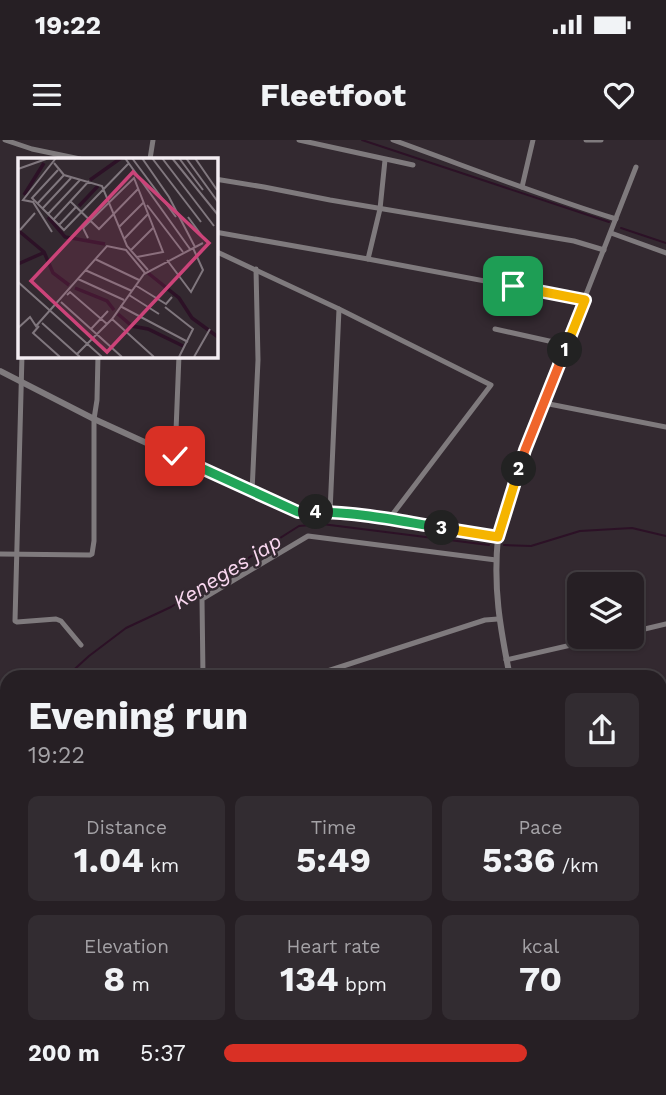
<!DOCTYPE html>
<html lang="en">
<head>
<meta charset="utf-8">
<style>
	:root { --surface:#261f24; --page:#322c31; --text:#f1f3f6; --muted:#a4a2a6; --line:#423d41; --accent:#d93025 }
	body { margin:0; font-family:"Work Sans",sans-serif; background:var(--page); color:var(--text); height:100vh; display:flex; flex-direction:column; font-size:26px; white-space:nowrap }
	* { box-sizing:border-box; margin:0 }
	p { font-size:23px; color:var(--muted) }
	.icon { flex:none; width:38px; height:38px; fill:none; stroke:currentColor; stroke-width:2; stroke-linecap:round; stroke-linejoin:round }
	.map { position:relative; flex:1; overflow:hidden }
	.side { position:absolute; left:0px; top:530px; width:667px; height:425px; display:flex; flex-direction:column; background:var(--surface); border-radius:21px 21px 0 0; box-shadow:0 2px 5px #0004,0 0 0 2px var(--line) }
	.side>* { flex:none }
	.fabs { position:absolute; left:567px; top:432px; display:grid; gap:14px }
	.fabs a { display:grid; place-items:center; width:77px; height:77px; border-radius:10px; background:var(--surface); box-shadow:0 2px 5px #0004,0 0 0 2px var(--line); font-size:35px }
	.pin { position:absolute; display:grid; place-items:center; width:60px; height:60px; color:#fff; margin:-30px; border-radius:14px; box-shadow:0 4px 10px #0006 }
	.km { position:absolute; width:35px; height:35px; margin:-18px; border-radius:50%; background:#222; color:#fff; font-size:19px; line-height:35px; text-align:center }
	.round { display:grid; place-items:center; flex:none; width:74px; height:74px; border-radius:10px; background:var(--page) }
	.summary { display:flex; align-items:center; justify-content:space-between; height:119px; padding:0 28px }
	h1 { font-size:38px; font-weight:700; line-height:52px }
	.metrics { display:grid; grid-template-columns:repeat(3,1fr); gap:10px; height:119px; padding:7px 28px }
	.metrics div { display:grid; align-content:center; border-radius:10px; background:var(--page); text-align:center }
	.metrics b { font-size:35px; font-weight:700 }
	.metrics small { font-size:19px; font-weight:400 }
	.metrics p { font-size:19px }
	ul { padding:0 28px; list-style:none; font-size:23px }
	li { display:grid; grid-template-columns:112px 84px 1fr; align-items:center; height:52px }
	li i { height:18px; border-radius:9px; background:var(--accent) }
	.status { display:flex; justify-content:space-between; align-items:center; height:49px; padding:0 35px; background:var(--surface); direction:ltr }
	.status svg { height:19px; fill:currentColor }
	header { display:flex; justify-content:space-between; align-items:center; height:91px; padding:0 28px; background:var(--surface); font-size:32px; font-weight:700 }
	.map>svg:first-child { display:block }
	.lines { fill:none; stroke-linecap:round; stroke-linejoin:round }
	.stream { stroke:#2c1126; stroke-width:2 }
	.minor { stroke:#7f7a7d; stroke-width:5 }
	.tertiary { stroke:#7f7a7d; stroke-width:6 }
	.split-1-casing { stroke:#fff; stroke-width:14 }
	.split-2-casing { stroke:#fff; stroke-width:14 }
	.split-3-casing { stroke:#fff; stroke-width:14 }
	.split-4-casing { stroke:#fff; stroke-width:14 }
	.split-5-casing { stroke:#fff; stroke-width:14 }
	.split-1 { stroke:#f5b400; stroke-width:9 }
	.split-2 { stroke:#f0652b; stroke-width:9 }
	.split-3 { stroke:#f5b400; stroke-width:9 }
	.split-4 { stroke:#22a559; stroke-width:9 }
	.split-5 { stroke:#22a559; stroke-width:9 }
	.labels { text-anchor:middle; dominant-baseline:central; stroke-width:5; stroke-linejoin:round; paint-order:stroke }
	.water-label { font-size:21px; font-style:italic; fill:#fbd8f1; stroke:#332930 }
	.inset-river { fill:none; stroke:#2c1126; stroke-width:3.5 }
	.inset-road { fill:none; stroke:#80777e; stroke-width:2 }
	.view { fill:#cc4379; fill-opacity:0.15; stroke:#cc4379; stroke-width:3.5 }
	.inset-edge { fill:none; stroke:#f4edf2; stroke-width:3.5 }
</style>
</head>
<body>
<div class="status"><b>19:22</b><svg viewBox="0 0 49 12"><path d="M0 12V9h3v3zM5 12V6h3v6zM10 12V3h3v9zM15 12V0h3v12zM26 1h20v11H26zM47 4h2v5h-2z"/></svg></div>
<header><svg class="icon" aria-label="menu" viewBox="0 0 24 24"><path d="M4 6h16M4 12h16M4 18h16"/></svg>Fleetfoot<svg class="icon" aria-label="heart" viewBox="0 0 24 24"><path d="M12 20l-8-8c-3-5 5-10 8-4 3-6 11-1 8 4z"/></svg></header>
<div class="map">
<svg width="666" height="955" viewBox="0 0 666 955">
	<rect width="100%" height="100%" fill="#332930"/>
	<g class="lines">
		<!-- stream -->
		<g class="stream">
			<path d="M362 0 609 82"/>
			<path d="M621 88 666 103"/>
			<path d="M504 405 531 406 580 391 632 388 666 396"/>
			<path d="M66 537 89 516 126 488 171 467 299 386 322 384 489 405"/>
			<path d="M0 588 7 585"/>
			<path d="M660 729 666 728"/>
			<path d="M0 809 7 811"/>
		</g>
		<!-- minor -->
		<g class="minor">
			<path d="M5 0 32 9 80 19"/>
			<path d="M299 0 413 25"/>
			<path d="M393 0C468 27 541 56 616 79"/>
			<path d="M586 0H601"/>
			<path d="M150 19 153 0"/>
			<path d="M215 39 264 47 330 60 574 101 604 110"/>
			<path d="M522 47 533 0"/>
			<path d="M215 92 368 119 585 160"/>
			<path d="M611 93 666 113"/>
			<path d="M215 111 339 169 491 245 389 379"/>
			<path d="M368 119 380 69 385 20"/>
			<path d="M495 189 567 205"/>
			<path d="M22 215 15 481 17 482 56 479 61 481 81 505"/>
			<path d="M544 263 666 287"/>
			<path d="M175 316 179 215"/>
			<path d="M252 352 258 220 256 129"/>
			<path d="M330 372 339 169"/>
			<path d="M498 397 525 310 636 27"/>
			<path d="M0 414 90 415 92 414 94 401V279L97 260 98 215"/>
			<path d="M632 492 666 484"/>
			<path d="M506 520 606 497"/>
			<path d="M203 537 202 459 308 396 496 420"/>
			<path d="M309 537 485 480 498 479"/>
			<path d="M660 567 666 565"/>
			<path d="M660 646 666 645"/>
			<path d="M660 917 666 916"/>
			<path d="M214 948V955"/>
			<path d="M440 948V955"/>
			<path d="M233 955V948"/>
		</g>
		<!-- tertiary -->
		<g class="tertiary">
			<path d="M0 231 94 279 298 372C365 371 432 386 498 397 493 448 500 487 510 537"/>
			<path d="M660 774H666"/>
			<path d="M539 955 540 948"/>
		</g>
	</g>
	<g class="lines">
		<defs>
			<path id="split-1" d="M513 146 585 160 565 210"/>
			<path id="split-2" d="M519 329 525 310 565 210"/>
			<path id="split-3" d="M442 388 498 397 519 329"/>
			<path id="split-4" d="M316 372C358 372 401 381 442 388"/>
			<path id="split-5" d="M175 316 298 372H316"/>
		</defs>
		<!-- split-1 casing -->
		<use href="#split-1" class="split-1-casing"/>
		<!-- split-2 casing -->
		<use href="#split-2" class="split-2-casing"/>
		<!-- split-3 casing -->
		<use href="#split-3" class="split-3-casing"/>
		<!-- split-4 casing -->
		<use href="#split-4" class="split-4-casing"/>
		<!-- split-5 casing -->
		<use href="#split-5" class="split-5-casing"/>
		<!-- split-1 -->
		<use href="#split-1" class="split-1"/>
		<!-- split-2 -->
		<use href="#split-2" class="split-2"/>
		<!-- split-3 -->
		<use href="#split-3" class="split-3"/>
		<!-- split-4 -->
		<use href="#split-4" class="split-4"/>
		<!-- split-5 -->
		<use href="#split-5" class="split-5"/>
	</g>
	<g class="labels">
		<!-- water labels -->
		<g class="water-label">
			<text transform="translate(227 431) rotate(-32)">Keneges jap</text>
		</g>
	</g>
	<!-- overview -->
	<g transform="translate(18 18)">
		<rect width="200" height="200" fill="#332930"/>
		<path class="inset-river" d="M72 22 103 0M6 37 26 5M61 48 80 28M30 59 47 79 87 86M1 73 26 94 35 115 51 127M0 106 25 95M130 115 161 140 174 160 200 179M57 130 89 143 96 152M100 156 114 168 130 171 165 188"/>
		<path class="inset-road" d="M107 0 172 91M114 0 158 59M124 0 151 39 177 89M134 0 183 64M144 0 196 68M154 0 200 57M161 0 185 32M168 0 200 44M177 0 199 32M36 5 46 17 84 28 109 88 130 112M0 11 31 0M40 12 14 40 46 72 110 6M53 44 81 71 120 31M19 46 46 17M129 47 165 94M24 51 53 20M30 56 62 22M170 59 184 78M36 61 71 23M41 67 58 49M101 69 126 44M2 72 17 55M34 74 15 44 5 42 38 0M70 80 65 70 116 20 145 94 119 99M106 81 130 56M113 92 136 69M77 101 121 122M149 102 173 134 185 112 175 90M67 112 114 133M60 121 106 142M0 124 84 199M117 127 148 146 154 139M49 137 52 134 89 166M111 137 141 156M43 144 104 199M102 148 170 184M147 149 175 171 161 199M94 161 136 199M24 165 62 199M21 168 15 175 42 199M0 170 12 159 18 168 89 88 108 92 127 115M73 171 90 153M59 196 94 161 126 116 185 85M176 199 192 171"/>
		<path class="view" d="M115 14 191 85 89 194 13 123Z"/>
		<rect width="200" height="200" class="inset-edge"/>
	</g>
</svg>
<div class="fabs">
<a><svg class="icon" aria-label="layers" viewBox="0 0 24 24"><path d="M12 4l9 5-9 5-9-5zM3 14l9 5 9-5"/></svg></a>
</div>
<div class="pin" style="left:513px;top:146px;background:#1e9e55"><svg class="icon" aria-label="arrive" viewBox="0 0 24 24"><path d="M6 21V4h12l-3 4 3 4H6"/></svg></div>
<div class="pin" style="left:175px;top:316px;background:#d93025"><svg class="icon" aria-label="check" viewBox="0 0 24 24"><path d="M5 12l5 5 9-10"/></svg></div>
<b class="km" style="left:565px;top:210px">1</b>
<b class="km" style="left:519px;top:329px">2</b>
<b class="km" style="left:442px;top:388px">3</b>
<b class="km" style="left:316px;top:372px">4</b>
<section class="side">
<div class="summary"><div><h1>Evening run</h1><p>19:22</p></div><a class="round"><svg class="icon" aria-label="share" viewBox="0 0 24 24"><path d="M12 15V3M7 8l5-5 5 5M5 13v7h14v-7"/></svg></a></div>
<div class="metrics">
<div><p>Distance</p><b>1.04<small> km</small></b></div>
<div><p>Time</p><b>5:49</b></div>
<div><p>Pace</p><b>5:36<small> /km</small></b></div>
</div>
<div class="metrics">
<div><p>Elevation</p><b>8<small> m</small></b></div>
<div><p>Heart rate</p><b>134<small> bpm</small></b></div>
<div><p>kcal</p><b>70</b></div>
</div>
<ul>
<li><b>200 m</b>5:37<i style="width:73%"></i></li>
</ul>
</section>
</div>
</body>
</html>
